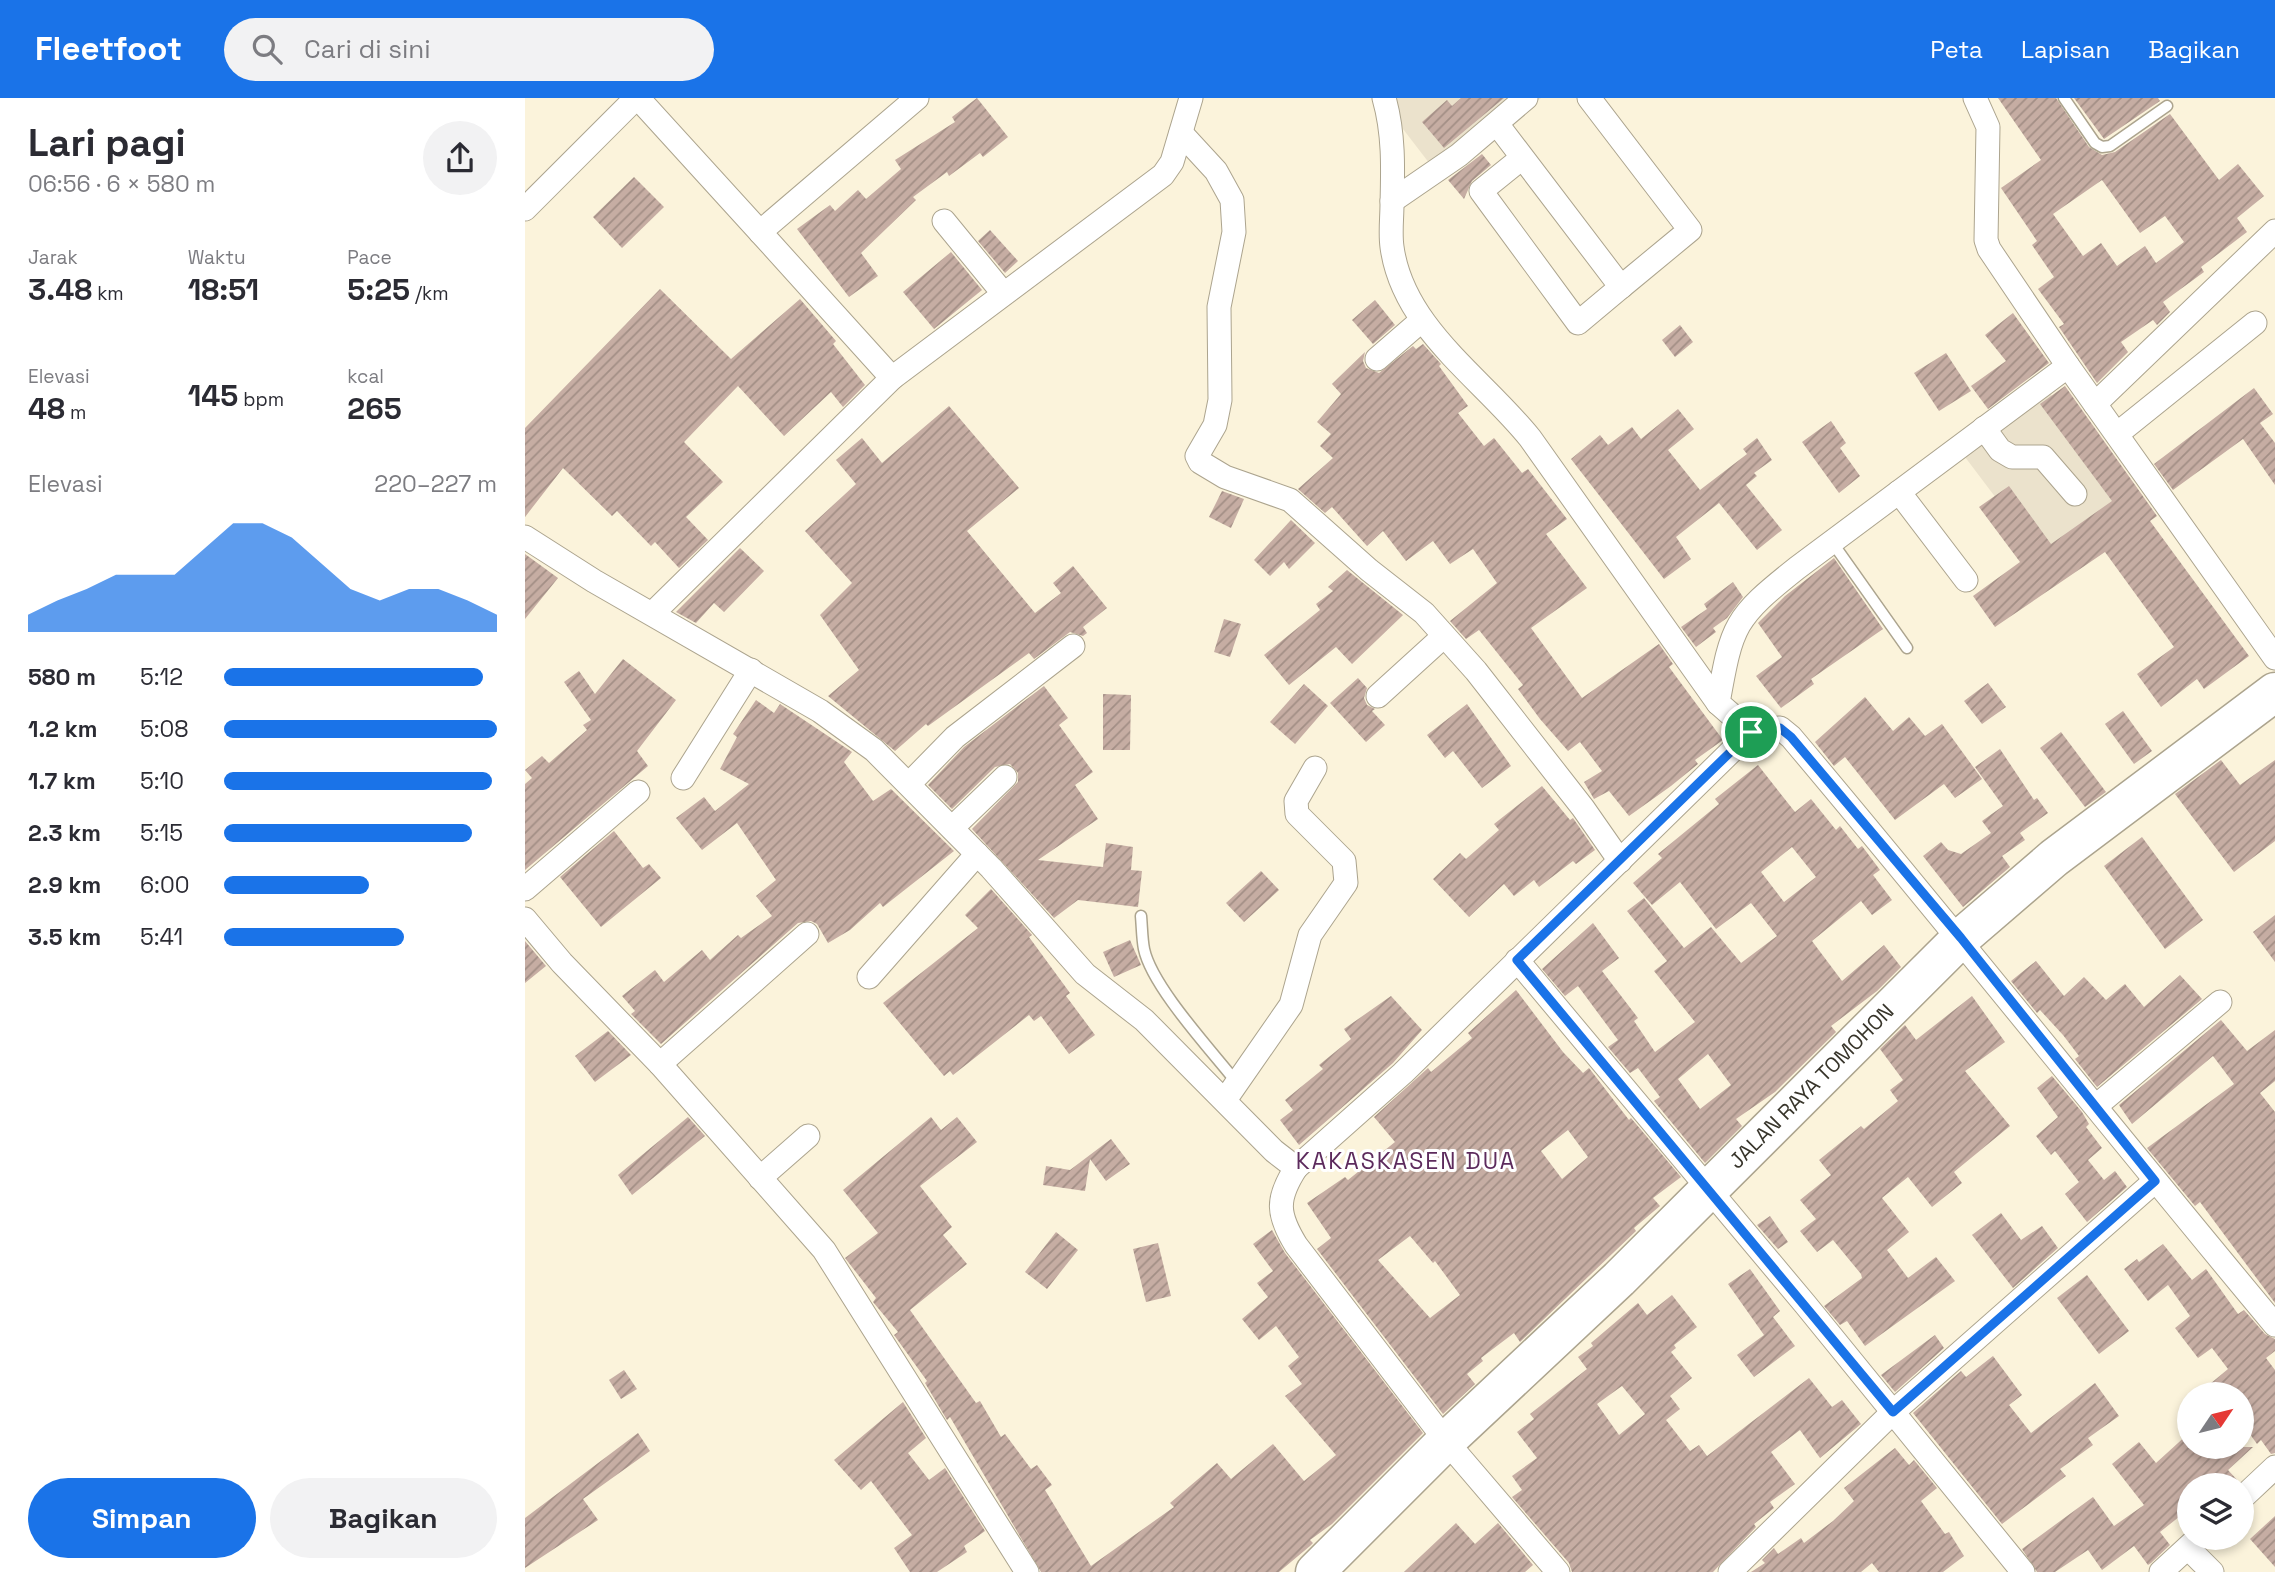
<!DOCTYPE html>
<html lang="id">
<head>
<meta charset="utf-8">
<style>
	:root { --surface:#fff; --page:#f2f2f3; --text:#2b2b33; --muted:#7c7c81; --accent:#1a73e8 }
	body { margin:0; font-family:"Space Grotesk",sans-serif; background:var(--page); color:var(--text); height:100vh; display:flex; flex-direction:column; font-size:26px; white-space:nowrap }
	* { box-sizing:border-box; margin:0 }
	p { font-size:23px; color:var(--muted) }
	.icon { flex:none; width:38px; height:38px; fill:none; stroke:currentColor; stroke-width:2; stroke-linecap:round; stroke-linejoin:round }
	.map { position:relative; flex:1; overflow:hidden }
	.sheet { display:flex; flex-direction:column; background:var(--surface); width:525px }
	.sheet>* { flex:none }
	.needle { width:46px; rotate:55deg }
	.buttons { position:absolute; left:1652px; top:1284px; display:grid; gap:14px }
	.buttons a { display:grid; place-items:center; width:77px; height:77px; border-radius:50%; background:var(--surface); box-shadow:0 4px 10px #0003; font-size:35px }
	.pin { position:absolute; display:grid; place-items:center; width:60px; height:60px; color:#fff; margin:-30px; border:4px solid #fff; border-radius:50%; box-shadow:0 2px 7px #0007 }
	.round { display:grid; place-items:center; flex:none; width:74px; height:74px; border-radius:37px; background:var(--page) }
	.headline { display:flex; align-items:center; justify-content:space-between; height:119px; padding:0 28px }
	h1 { font-size:38px; font-weight:700; line-height:52px }
	.metrics { display:grid; grid-template-columns:repeat(3,1fr); gap:10px; height:119px; padding:7px 28px }
	.metrics div { display:grid; align-content:center }
	.metrics b { font-size:30px; font-weight:700 }
	.metrics small { font-size:19px; font-weight:400 }
	.metrics p { font-size:19px }
	.chart { height:196px; padding:14px 28px }
	.chart p { display:flex; justify-content:space-between }
	.chart svg { width:100%; height:126px; margin-top:7px; fill:var(--accent); opacity:.7 }
	.cta { display:flex; gap:14px; margin-top:auto; padding:14px 28px }
	.cta a { flex:1; height:80px; border-radius:42px; background:var(--accent); color:#fff; font-size:28px; font-weight:700; line-height:80px; text-align:center }
	.cta a+a { background:var(--page); color:var(--text) }
	ul { padding:0 28px; list-style:none; font-size:23px }
	li { display:grid; grid-template-columns:112px 84px 1fr; align-items:center; height:52px }
	li i { height:18px; border-radius:9px; background:var(--accent) }
	header { display:flex; align-items:center; gap:42px; box-sizing:border-box; height:98px; padding:0 35px; background:var(--accent); color:#fff }
	header strong { font-size:33px }
	nav { display:flex; gap:38px; margin-inline-start:auto; font-size:24px }
	.search { width:490px; height:63px; background:var(--page); display:flex; align-items:center; gap:18px; box-sizing:border-box; padding:0 24px; border-radius:38px; color:var(--muted); font-size:26px }
	main { display:flex; flex:1; min-height:0 }
	.map>svg:first-child { display:block }
	.education { fill:#ebe2cc }
	.building { fill:url(#building-hatch); fill-rule:evenodd }
	.lines { fill:none; stroke-linecap:round; stroke-linejoin:round }
	.service-casing { stroke:#aca48e; stroke-width:13 }
	.minor-casing { stroke:#aca48e; stroke-width:25 }
	.trunk-casing { stroke:#aca48e; stroke-width:41 }
	.service { stroke:#fff; stroke-width:10 }
	.minor { stroke:#fff; stroke-width:23 }
	.trunk { stroke:#fff; stroke-width:38 }
	.route-casing { stroke:#fff; stroke-width:14 }
	.route { stroke:#1a73e8; stroke-width:9 }
	.labels { text-anchor:middle; dominant-baseline:central; stroke-width:6; stroke-linejoin:round; paint-order:stroke }
	.street-label { font-size:21px; fill:#38352b; stroke:#fff }
	.neighbourhood-label { font-size:23px; letter-spacing:2px; fill:#5d2b5d; stroke:#fff }
</style>
</head>
<body>
<header>
<strong>Fleetfoot</strong>
<div class="search"><svg class="icon" aria-label="search" viewBox="0 0 24 24"><circle cx="10" cy="10" r="6"/><path d="M15 15l6 6"/></svg>Cari di sini</div>
<nav><a>Peta</a><a>Lapisan</a><a>Bagikan</a></nav>
</header>
<main>
<section class="sheet">
<div class="headline"><div><h1>Lari pagi</h1><p>06:56 · 6 × 580 m</p></div><a class="round"><svg class="icon" aria-label="share" viewBox="0 0 24 24"><path d="M12 15V3M7 8l5-5 5 5M5 13v7h14v-7"/></svg></a></div>
<div class="metrics">
<div><p>Jarak</p><b>3.48<small> km</small></b></div>
<div><p>Waktu</p><b>18:51</b></div>
<div><p>Pace</p><b>5:25<small> /km</small></b></div>
</div>
<div class="metrics">
<div><p>Elevasi</p><b>48<small> m</small></b></div>
<div><b>145<small> bpm</small></b></div>
<div><p>kcal</p><b>265</b></div>
</div>
<div class="chart"><p><span>Elevasi</span>220–227 m</p>
<svg viewBox="0 0 160 44" preserveAspectRatio="none"><path d="M0 44V38L10 33L20 29L30 24L40 24L50 24L60 15L70 6L80 6L90 11L100 20L110 29L120 33L130 29L140 29L150 33L160 38V44z"/></svg>
</div>
<ul>
<li><b>580 m</b>5:12<i style="width:95%"></i></li>
<li><b>1.2 km</b>5:08<i style="width:100%"></i></li>
<li><b>1.7 km</b>5:10<i style="width:98%"></i></li>
<li><b>2.3 km</b>5:15<i style="width:91%"></i></li>
<li><b>2.9 km</b>6:00<i style="width:53%"></i></li>
<li><b>3.5 km</b>5:41<i style="width:66%"></i></li>
</ul>
<div class="cta"><a>Simpan</a><a>Bagikan</a></div>
</section>
<div class="map">
<svg width="1750" height="1474" viewBox="0 0 1750 1474">
	<defs>
		<pattern id="building-hatch" width="6" height="6" patternUnits="userSpaceOnUse" patternTransform="scale(1.75)"><rect width="6" height="6" fill="#c6ada3"/><path d="M-1 1l2-2M0 6l6-6M5 7l2-2" fill="none" stroke="#a28e85"/></pattern>
	</defs>
	<rect width="100%" height="100%" fill="#fbf3db"/>
	<!-- education -->
	<g class="education">
		<path d="M868 0H1016L918 83 878 31Z"/>
		<path d="M1525 295 1612 409 1514 483 1502 441 1440 359Z"/>
	</g>
	<!-- building -->
	<g class="building">
		<path d="M452 0 483 39 458 59 455 55 424 78 422 74 388 99 391 102 336 155 353 178 324 199 272 131 305 107 310 113 333 92 341 101 376 71 370 62 430 24 427 19Z"/>
		<path d="M936 0H979L919 50 897 24 922 2 927 8Z"/>
		<path d="M1473 0H1531L1564 49 1577 57 1590 54 1645 16 1694 82 1713 66 1739 98 1712 120 1722 134 1676 169 1679 174 1638 204 1645 214 1632 227 1628 222 1596 244 1603 254 1572 285 1534 229 1539 226 1513 191 1529 179 1507 147 1512 143 1476 90 1516 62ZM1577 82 1615 135 1640 118 1659 144 1631 165 1620 148 1592 168 1576 145 1558 158 1528 116Z"/>
		<path d="M1549 0H1633L1635 3 1579 41Z"/>
		<path d="M957 56 966 67 947 83 939 101 923 82Z"/>
		<path d="M109 79 139 109 97 150 68 119Z"/>
		<path d="M465 132 493 163 480 175 453 143Z"/>
		<path d="M426 154 457 192 409 231 378 194Z"/>
		<path d="M135 191 206 261 275 201 311 243 308 246 340 287 318 309 306 294 259 338 213 288 159 344 198 384 161 419 183 442 154 470 130 444 126 448 92 413 87 418 38 370 0 419V330Z"/>
		<path d="M850 202 870 227 848 246 827 222Z"/>
		<path d="M1488 215 1524 265 1463 311 1446 288 1481 263 1460 237Z"/>
		<path d="M1155 227 1168 244 1150 259 1137 242Z"/>
		<path d="M898 246 916 266 914 268 943 308 933 315 959 348 969 340 997 375 1003 371 1042 421 1021 436 1062 490 1006 530 1057 600 1134 546 1148 566 1144 569 1198 642 1170 662 1173 666 1146 688 1104 718 1084 693 1069 701 1059 684 1077 673 1055 644 1043 653 1015 621 993 591 998 587 954 532 941 541 925 523 972 485 948 451 925 466 908 443 881 463 858 433 842 448 807 409 800 415 773 391 808 360 795 348 806 336 792 324 816 296 807 286 840 254 838 263 841 270 854 275 888 248 891 251Z"/>
		<path d="M1421 255 1446 293 1414 313 1389 275Z"/>
		<path d="M1540 288 1632 418 1625 423 1724 558 1679 591 1672 581 1636 609 1612 576 1649 549 1580 454 1470 529 1448 498 1495 464 1454 409 1484 388 1526 446 1587 403 1515 306Z"/>
		<path d="M1729 290 1748 316 1735 325 1750 345V387L1718 341 1648 392 1629 366Z"/>
		<path d="M424 308 494 390 442 433 510 515 536 495 528 485 548 468 582 510 558 529 562 535 558 538 545 534 509 561 504 555 403 628 401 626 370 653 303 598 334 572 295 517 327 485 280 433 331 386 311 362 337 340 357 365Z"/>
		<path d="M1153 311 1169 331 1143 352 1175 392 1222 356 1218 351 1232 340 1247 362 1229 375 1232 378 1221 387 1257 432 1232 452 1194 405 1151 439 1166 461 1139 481 1046 361 1075 337 1083 347 1107 329 1116 341Z"/>
		<path d="M1306 323 1321 345 1315 350 1335 378 1314 395 1277 344Z"/>
		<path d="M697 393 719 401 706 430 684 419Z"/>
		<path d="M766 422 790 445 764 471 759 464 745 478 729 462Z"/>
		<path d="M215 450 239 473 199 514 189 505 171 525 151 514Z"/>
		<path d="M0 456 33 480 0 521Z"/>
		<path d="M1309 460 1358 531 1286 581 1289 586 1256 610 1231 578 1257 559 1233 525 1260 498Z"/>
		<path d="M822 472 878 517 827 566 811 549 764 587 739 557 795 512 791 506 808 493 803 489Z"/>
		<path d="M1208 484 1218 499 1202 520 1188 530 1191 534 1171 549 1156 529 1182 511 1179 506Z"/>
		<path d="M699 521 716 526 705 559 689 554Z"/>
		<path d="M98 561 151 602 112 653 123 668 0 772V686L7 680 0 672 17 658 24 665 62 632 58 627 66 622 39 584 54 573 70 596Z"/>
		<path d="M833 580 842 590 839 600 842 607 850 611 847 613 860 627 841 644 805 605Z"/>
		<path d="M1463 585 1481 609 1457 626 1439 603Z"/>
		<path d="M779 586 803 608 770 646 745 624Z"/>
		<path d="M519 588 543 620 534 627 568 674 550 687 573 721 513 762 578 769 581 745 608 749 606 772 617 773 613 809 553 802 529 820 447 731 493 684V675L485 666 470 669 427 711 403 687 439 649Z"/>
		<path d="M578 596 606 597 605 652H578Z"/>
		<path d="M1340 599 1368 633 1384 619 1400 638 1417 626 1457 681 1430 700 1419 686 1370 722 1320 659 1309 668 1290 644Z"/>
		<path d="M231 602 249 615 255 606 327 654 319 664 348 703 366 691 429 753 358 809 355 805 325 832 303 845 292 826 286 823 273 825 136 946 106 916 110 913 97 898 130 872 139 884 177 852 185 862 213 837 216 840 247 818 231 798 251 782 212 725 177 752 151 720 179 699 190 713 224 686 195 671 212 639 208 636Z"/>
		<path d="M942 606 986 668 957 690 928 653 920 660 902 637Z"/>
		<path d="M1598 613 1627 653 1609 666 1580 626Z"/>
		<path d="M1536 634 1581 694 1560 709 1515 650Z"/>
		<path d="M1475 651 1509 702 1512 700 1523 715 1495 735 1500 742 1477 758 1485 769 1438 809 1398 758 1416 744 1423 752 1436 756 1466 735 1457 723 1478 708 1450 669Z"/>
		<path d="M1696 662 1715 687 1750 662V743L1709 774 1650 696Z"/>
		<path d="M1233 667 1270 714 1286 701 1311 732 1315 728 1333 751 1337 748 1355 772 1348 777 1367 802 1347 817 1336 803 1287 843 1317 883 1359 847 1376 869 1352 893 1306 928 1311 934 1250 994 1211 1021 1217 1028 1180 1065 1129 1003 1135 999 1113 970 1105 975 1083 949 1093 942 1053 888 1040 898 1017 871 1068 825 1094 860 1077 873 1113 920 1109 923 1130 954 1170 924 1129 873 1142 863 1102 813 1119 800 1159 850 1186 829 1216 865 1252 838 1226 805 1191 831 1155 784 1127 807 1108 785 1137 760 1133 756 1194 706 1190 701ZM1267 749 1291 779 1259 804 1236 774ZM1183 956 1206 987 1175 1011 1153 981Z"/>
		<path d="M1017 688 1045 722 1048 720 1070 752 1051 766 1048 763 1014 789 1009 782 989 798 979 786 944 819 908 781 935 755 941 761 974 732 969 726Z"/>
		<path d="M89 733 118 770 124 766 136 780 76 829 35 779Z"/>
		<path d="M1617 739 1678 822 1640 851 1579 768Z"/>
		<path d="M736 773 754 792 719 824 701 805Z"/>
		<path d="M466 791 507 837 504 839 545 895 541 898 570 937 544 956 516 918 509 923 504 917 428 977 425 973 419 978 358 905 453 830 440 817Z"/>
		<path d="M1750 817V864L1728 834Z"/>
		<path d="M605 842 616 867 589 879 578 854Z"/>
		<path d="M0 843 21 868 0 885Z"/>
		<path d="M1511 863 1539 898 1559 879 1581 902 1600 886 1619 909 1655 877 1677 901 1572 989 1550 961 1554 958 1538 937 1515 912 1512 915 1486 883Z"/>
		<path d="M991 892 1038 954 1058 975 1064 970 1104 1022 1106 1020 1156 1079 1128 1100 1135 1108 1109 1130 1111 1133 995 1244 989 1235 956 1260 958 1263 942 1276 950 1286 918 1316 792 1151 806 1140 782 1105 820 1079 823 1082 870 1044 849 1019 903 970 906 974 947 940 943 935ZM1043 1032 1063 1059 1037 1081 1016 1053ZM885 1138 908 1165 910 1163 935 1197 905 1220 853 1162Z"/>
		<path d="M866 898 897 932 868 965 774 1047 755 1022 768 1012 760 1002 798 971 794 967 826 941 819 931Z"/>
		<path d="M1447 898 1480 944 1440 973 1485 1028 1429 1074 1437 1085 1407 1109 1383 1079 1357 1100 1384 1134 1362 1152 1383 1180 1411 1159 1430 1183 1340 1248 1322 1223 1315 1227 1299 1208 1337 1180 1336 1176 1308 1142 1292 1154 1275 1133 1291 1121 1275 1102 1306 1077 1294 1062 1336 1028 1339 1031 1373 1003 1365 992 1378 982 1355 951 1380 927 1391 942Z"/>
		<path d="M1696 922 1722 953 1750 932V983L1735 995 1750 1014V1205L1675 1104 1670 1108 1622 1050 1709 986 1688 958 1607 1026 1594 1007Z"/>
		<path d="M83 933 106 957 70 984 50 958Z"/>
		<path d="M1527 978 1557 1014 1564 1026 1561 1029 1577 1050 1563 1062 1579 1082 1590 1073 1602 1089 1562 1124 1540 1096 1554 1084 1530 1053 1526 1057 1511 1038 1533 1019 1512 990Z"/>
		<path d="M163 1019 180 1038 107 1097 93 1077Z"/>
		<path d="M406 1019 416 1032 432 1019 452 1044 395 1088 427 1129 418 1137 442 1166 385 1212 451 1305 455 1303 476 1339 480 1336 506 1371 512 1367 527 1387 520 1392 566 1468 649 1409 645 1405 692 1365 706 1381 748 1346 779 1383 811 1357 760 1298 777 1286 763 1268 774 1259 751 1228 734 1242 717 1221 743 1199 732 1185 748 1173 728 1146 747 1132 760 1155 898 1335 807 1426 785 1442 788 1445 785 1448 754 1474H516L425 1319 422 1322 400 1285 402 1283 369 1237 373 1234 348 1204 351 1200 320 1160 353 1135 318 1092Z"/>
		<path d="M586 1041 605 1066 581 1083 565 1061 560 1093 518 1087 521 1068 545 1072Z"/>
		<path d="M1476 1115 1496 1142 1517 1128 1533 1150 1488 1190 1447 1137Z"/>
		<path d="M1245 1118 1263 1144 1253 1151 1232 1127Z"/>
		<path d="M531 1134 553 1152 522 1191 500 1174Z"/>
		<path d="M633 1145 646 1198 621 1204 608 1151Z"/>
		<path d="M1638 1146 1667 1182 1681 1171 1713 1216 1719 1212 1740 1236 1750 1241V1253L1741 1260 1750 1272V1355L1746 1356 1736 1342 1732 1346 1717 1325V1297H1693L1685 1286 1703 1271 1687 1250 1673 1260 1650 1230 1665 1218 1643 1187 1623 1203 1599 1171 1612 1161 1614 1164Z"/>
		<path d="M1225 1171 1255 1213 1248 1219 1270 1248 1229 1279 1212 1257 1239 1237 1203 1186Z"/>
		<path d="M1562 1177 1604 1233 1574 1256 1532 1200Z"/>
		<path d="M1147 1197 1172 1229 1149 1247 1151 1250 1146 1254 1167 1280 1145 1298 1155 1311 1141 1322 1165 1353 1174 1347 1182 1358 1284 1280 1307 1309 1317 1302 1336 1326 1295 1360 1275 1332 1246 1354 1270 1386 1245 1404 1249 1410 1229 1426 1231 1429 1188 1474H1047L1044 1465 987 1399 997 1392 987 1378 1012 1360 992 1334 1009 1321 1005 1316 1062 1271 1053 1259 1068 1248 1066 1245 1113 1205 1122 1217ZM1097 1288 1120 1316 1094 1337 1072 1306Z"/>
		<path d="M1410 1237 1419 1250 1370 1294 1356 1277Z"/>
		<path d="M1468 1258 1497 1297 1484 1307 1506 1335 1570 1285 1594 1318 1563 1340 1568 1347 1535 1371 1541 1378 1477 1426 1388 1315 1436 1273 1441 1279Z"/>
		<path d="M99 1272 112 1291 96 1301 84 1282Z"/>
		<path d="M378 1304 401 1340 383 1355 404 1382 420 1370 460 1433 439 1448 442 1454 412 1474H385L369 1450 387 1437 346 1383 336 1392 309 1362Z"/>
		<path d="M113 1335 125 1353 58 1401 73 1422 0 1470V1420Z"/>
		<path d="M1664 1335V1349H1728L1703 1372 1714 1384 1710 1388H1664V1411L1635 1434 1645 1447 1626 1465 1623 1467 1609 1448 1577 1472 1563 1452 1530 1474H1512L1497 1451 1568 1399 1589 1428 1619 1407 1587 1366 1614 1344 1631 1365Z"/>
		<path d="M1370 1350 1384 1367 1389 1362 1412 1390 1396 1403 1420 1436 1424 1434 1439 1458 1418 1474H1354L1347 1465 1336 1474H1226L1240 1465 1237 1462 1249 1450 1253 1456 1276 1440 1279 1445 1308 1423 1329 1403 1319 1390Z"/>
		<path d="M1750 1418V1469L1725 1441Z"/>
		<path d="M931 1425 950 1446 973 1425 1008 1467 1000 1474H879Z"/>
	</g>
	<g class="lines">
		<defs>
			<g id="service">
				<path d="M1539 0 1570 45 1577 49 1585 48 1642 8"/>
				<path d="M1307 444 1382 550"/>
				<path d="M616 818C617 829 617 841 619 851 627 889 687 953 712 985"/>
			</g>
			<g id="minor">
				<path d="M113 0 235 134"/>
				<path d="M859 0C869 35 868 70 867 106 867 120 865 135 867 149 878 230 957 280 1005 340L1193 605"/>
				<path d="M1450 0 1463 29 1461 142 1464 151 1543 268 1750 560"/>
				<path d="M972 26 1096 189 1165 132 1064 0"/>
				<path d="M656 35 691 73 707 102 709 134 694 209 695 302 690 327 672 358 675 364 700 379 765 402 844 472 899 515 951 573 1058 710 1095 763"/>
				<path d="M997 60 956 93 1053 225 1096 189"/>
				<path d="M867 103 934 57 1001 0"/>
				<path d="M0 111 111 0"/>
				<path d="M419 123 478 195"/>
				<path d="M852 261 897 222"/>
				<path d="M367 280 235 134 392 0"/>
				<path d="M1570 306 1750 133"/>
				<path d="M1459 330 1475 352 1487 359H1518L1550 396"/>
				<path d="M1592 336 1730 225"/>
				<path d="M1374 394 1441 482"/>
				<path d="M0 439 69 483 295 613 349 652 466 770 560 876 619 922 749 1053 771 1070C751 1101 752 1116 771 1147L921 1343 1033 1474"/>
				<path d="M128 515 367 280 638 77 647 64 666 0"/>
				<path d="M853 598 919 538"/>
				<path d="M1226 634 1193 605C1207 526 1209 520 1272 470L1543 268"/>
				<path d="M158 680 226 572"/>
				<path d="M384 686 430 639 548 548"/>
				<path d="M427 730 480 679"/>
				<path d="M0 791 113 694"/>
				<path d="M0 821 37 865 135 966 299 1152 502 1474"/>
				<path d="M992 862 1280 1206 1498 1474"/>
				<path d="M344 879 452 756"/>
				<path d="M135 966 282 836"/>
				<path d="M700 1002 766 907 785 837 821 785 819 763 772 716 771 703 790 670"/>
				<path d="M1571 1008 1695 904"/>
				<path d="M771 1070 878 975 1226 634 1255 630 1266 639C1430 833 1587 1032 1750 1227"/>
				<path d="M235 1080 283 1038"/>
				<path d="M1717 1400 1750 1369"/>
				<path d="M1663 1450 1687 1474"/>
				<path d="M1205 1474 1368 1314 1630 1083"/>
				<path d="M1636 1474 1673 1440"/>
			</g>
			<path id="trunk" d="M790 1474 921 1343 1094 1181 1436 840 1529 760 1750 594"/>
		</defs>
		<!-- service casing -->
		<use href="#service" class="service-casing"/>
		<!-- minor casing -->
		<use href="#minor" class="minor-casing"/>
		<!-- trunk casing -->
		<use href="#trunk" class="trunk-casing"/>
		<!-- service -->
		<use href="#service" class="service"/>
		<!-- minor -->
		<use href="#minor" class="minor"/>
		<!-- trunk -->
		<use href="#trunk" class="trunk"/>
	</g>
	<g class="lines">
		<defs>
			<path id="route" d="M1241 630H1255L1266 639 1436 840 1630 1083 1368 1314 992 862 1226 634Z"/>
		</defs>
		<!-- route casing -->
		<use href="#route" class="route-casing"/>
		<!-- route -->
		<use href="#route" class="route"/>
	</g>
	<g class="labels">
		<!-- street labels -->
		<g class="street-label">
			<text transform="translate(1286 988) rotate(-45)">JALAN RAYA TOMOHON</text>
		</g>
		<!-- neighbourhood labels -->
		<g class="neighbourhood-label">
			<text x="881" y="1063">KAKASKASEN DUA</text>
		</g>
	</g>
</svg>
<div class="buttons">
<a><svg class="needle" viewBox="-14 -14 28 28"><path d="M0-13l5 13h-10z" fill="#e53935"/><path d="M0 13l5-13h-10z" fill="#7c7c81"/></svg></a>
<a><svg class="icon" aria-label="layers" viewBox="0 0 24 24"><path d="M12 4l9 5-9 5-9-5zM3 14l9 5 9-5"/></svg></a>
</div>
<div class="pin" style="left:1226px;top:634px;background:#1e9e55"><svg class="icon" aria-label="arrive" viewBox="0 0 24 24"><path d="M6 21V4h12l-3 4 3 4H6"/></svg></div>
</div>
</main>
</body>
</html>
